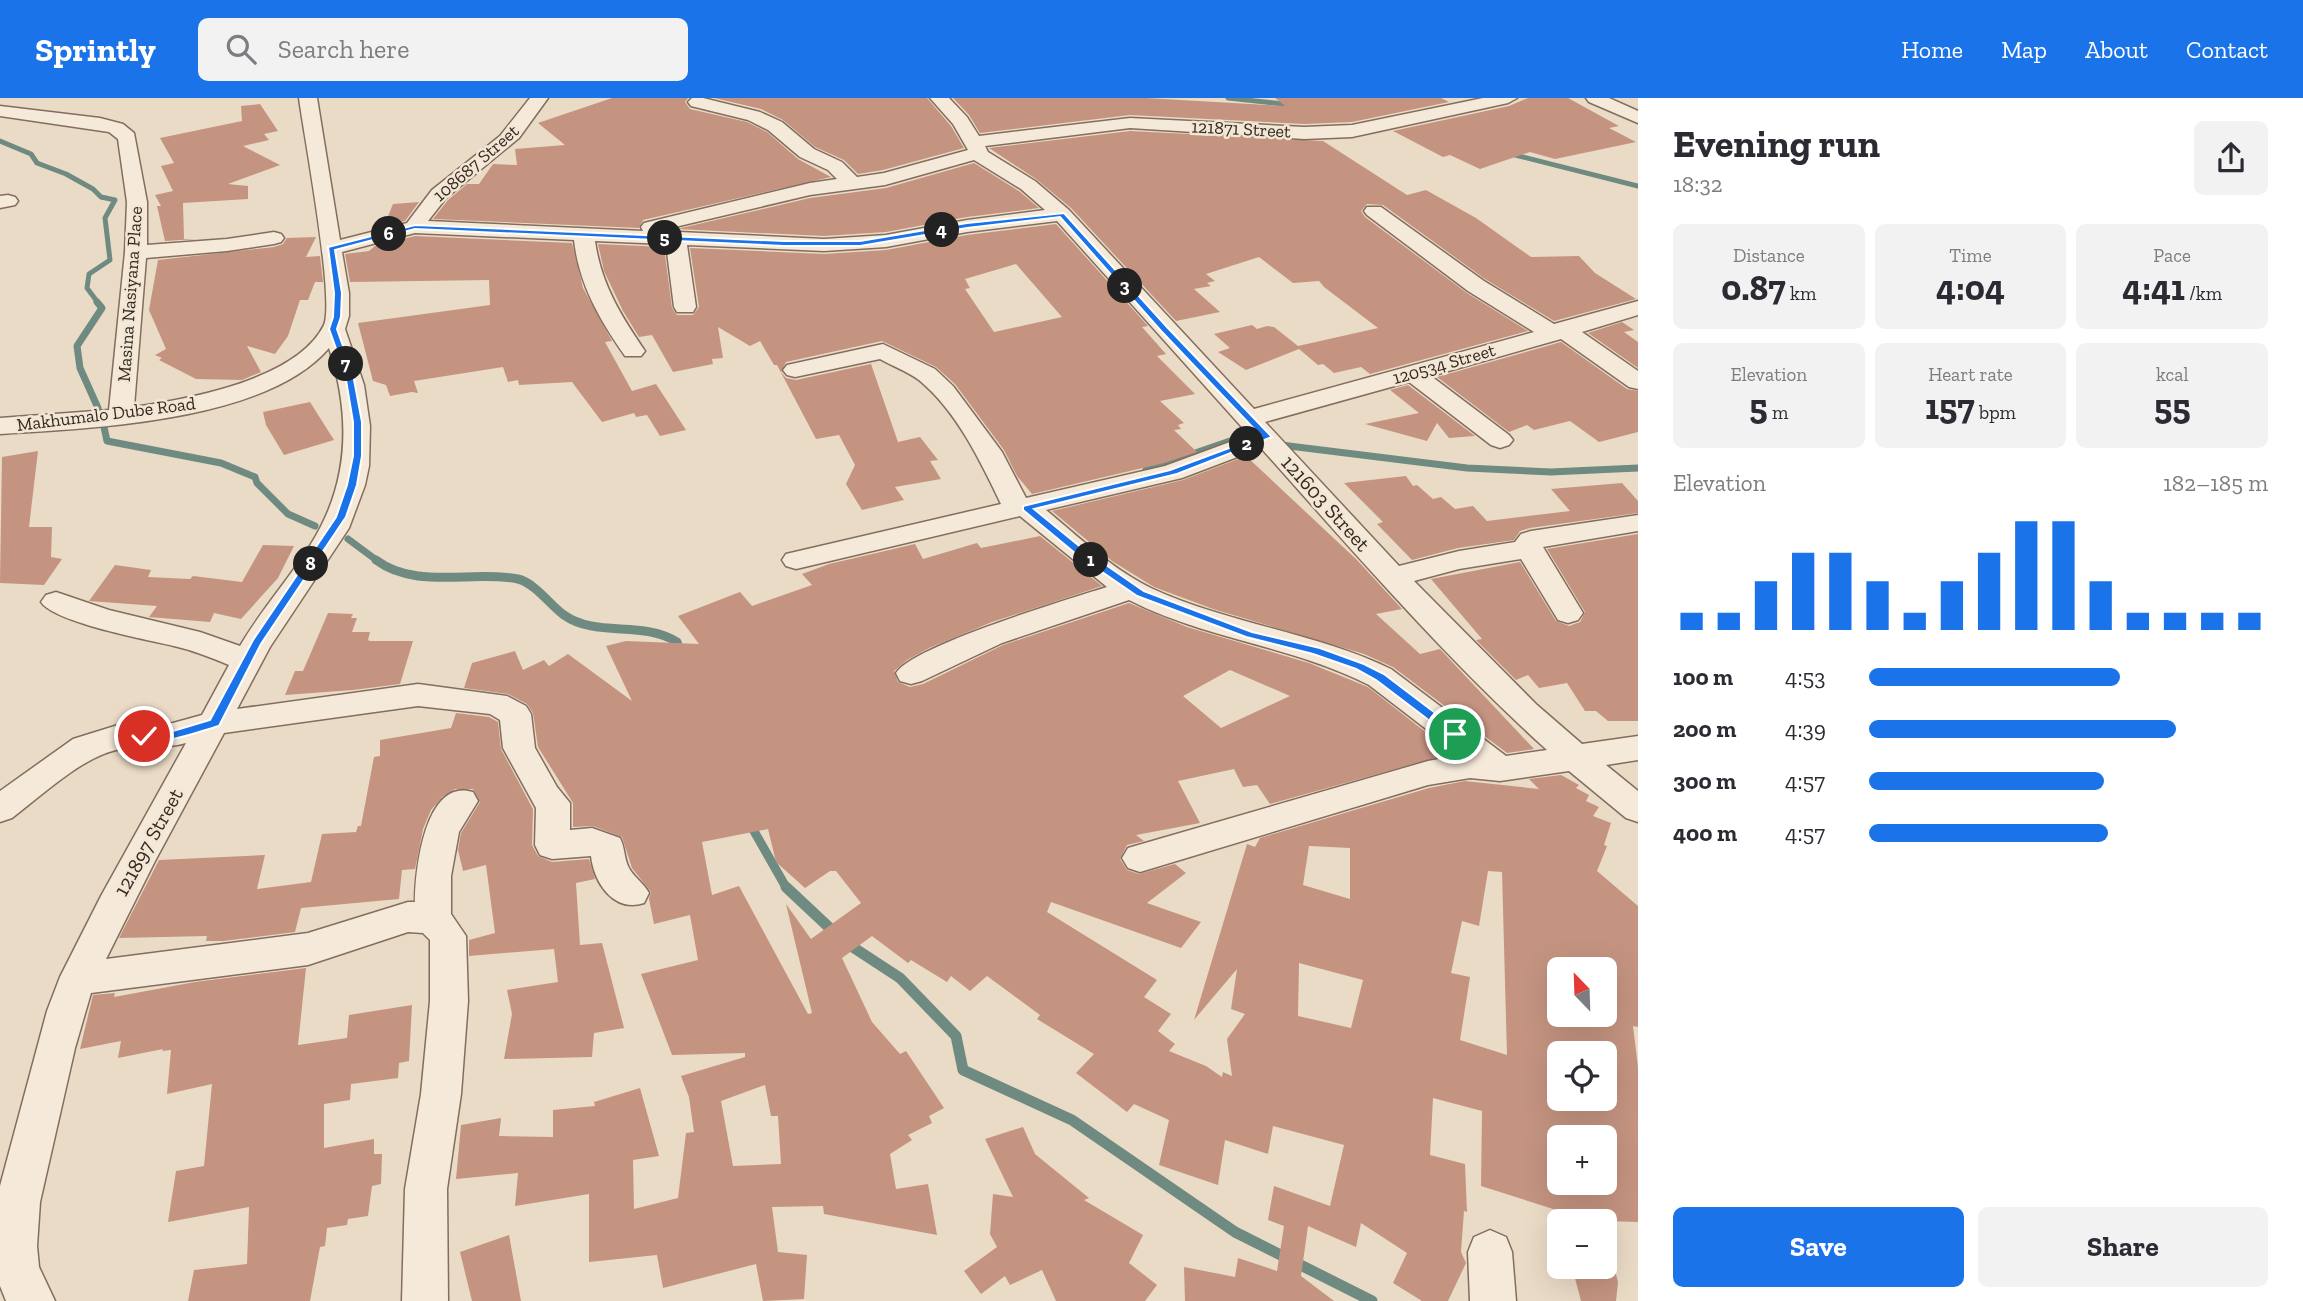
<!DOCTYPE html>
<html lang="en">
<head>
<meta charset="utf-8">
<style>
	:root { --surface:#fff; --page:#f2f2f3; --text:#2b2b33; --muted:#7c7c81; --accent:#1a73e8 }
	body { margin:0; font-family:"Zilla Slab",serif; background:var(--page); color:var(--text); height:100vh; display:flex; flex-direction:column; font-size:26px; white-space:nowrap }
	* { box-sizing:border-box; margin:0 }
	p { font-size:23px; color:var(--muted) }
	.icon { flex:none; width:38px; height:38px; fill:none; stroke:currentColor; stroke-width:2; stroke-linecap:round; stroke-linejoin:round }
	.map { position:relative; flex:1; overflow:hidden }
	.details { display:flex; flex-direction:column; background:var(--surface); width:665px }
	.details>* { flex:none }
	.needle { width:46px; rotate:337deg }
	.buttons { position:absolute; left:1547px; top:859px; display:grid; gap:14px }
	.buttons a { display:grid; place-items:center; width:70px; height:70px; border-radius:10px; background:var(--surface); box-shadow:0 7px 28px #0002; font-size:35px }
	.pin { position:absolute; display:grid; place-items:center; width:60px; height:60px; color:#fff; margin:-30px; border:4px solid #fff; border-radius:50%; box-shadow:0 2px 7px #0007 }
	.km { position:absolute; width:35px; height:35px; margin:-18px; border-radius:50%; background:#222; color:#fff; font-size:19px; line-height:35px; text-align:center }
	.round { display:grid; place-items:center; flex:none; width:74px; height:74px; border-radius:10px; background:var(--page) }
	.summary { display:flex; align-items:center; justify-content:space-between; height:119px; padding:0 35px }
	h1 { font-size:38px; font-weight:700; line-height:52px }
	.figures { display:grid; grid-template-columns:repeat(3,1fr); gap:10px; height:119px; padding:7px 35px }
	.figures div { display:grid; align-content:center; border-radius:10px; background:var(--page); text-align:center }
	.figures b { font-size:35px; font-weight:700 }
	.figures small { font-size:19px; font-weight:400 }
	.figures p { font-size:19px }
	.chart { height:196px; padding:14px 35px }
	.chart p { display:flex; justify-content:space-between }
	.chart svg { width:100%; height:126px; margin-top:7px; stroke:var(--accent); stroke-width:6 }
	.button { display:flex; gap:14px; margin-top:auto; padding:14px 35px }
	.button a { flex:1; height:80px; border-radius:10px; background:var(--accent); color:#fff; font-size:28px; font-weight:700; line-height:80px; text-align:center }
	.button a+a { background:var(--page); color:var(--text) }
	ul { padding:0 35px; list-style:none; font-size:23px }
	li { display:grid; grid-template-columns:112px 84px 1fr; align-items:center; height:52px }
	li i { height:18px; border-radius:9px; background:var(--accent) }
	header { display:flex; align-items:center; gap:42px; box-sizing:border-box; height:98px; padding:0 35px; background:var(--accent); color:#fff }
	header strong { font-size:33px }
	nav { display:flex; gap:38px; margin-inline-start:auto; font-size:24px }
	.search { width:490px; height:63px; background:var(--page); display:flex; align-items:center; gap:18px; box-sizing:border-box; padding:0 24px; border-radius:10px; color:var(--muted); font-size:26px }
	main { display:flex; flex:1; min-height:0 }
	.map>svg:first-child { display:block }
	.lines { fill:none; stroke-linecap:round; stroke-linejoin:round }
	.stream-far3 { stroke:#6f8b81; stroke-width:5 }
	.stream-far2 { stroke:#6f8b81; stroke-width:7 }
	.stream-far1 { stroke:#6f8b81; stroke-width:9 }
	.stream { stroke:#6f8b81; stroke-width:11 }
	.building { fill:#c49480; fill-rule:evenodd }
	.street-casing { stroke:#836d5e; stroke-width:3 }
	.street { fill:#f5e9d9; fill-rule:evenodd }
	.route { fill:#1a73e8; stroke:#fff; stroke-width:2 }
	.labels { text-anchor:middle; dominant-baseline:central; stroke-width:5; stroke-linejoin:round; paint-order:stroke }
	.far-street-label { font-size:18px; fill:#352820; stroke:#f2e6d5 }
	.street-label { font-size:21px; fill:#352820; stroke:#f2e6d5 }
</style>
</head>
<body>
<header>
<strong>Sprintly</strong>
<div class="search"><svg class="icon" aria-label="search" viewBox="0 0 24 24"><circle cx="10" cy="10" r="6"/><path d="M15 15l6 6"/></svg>Search here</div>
<nav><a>Home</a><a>Map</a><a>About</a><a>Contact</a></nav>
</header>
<main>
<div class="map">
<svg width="1638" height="1203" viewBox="0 0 1638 1203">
	<rect width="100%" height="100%" fill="#eadbc6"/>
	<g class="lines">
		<!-- stream-far3 -->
		<g class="stream-far3">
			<path d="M1228 0 1292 7"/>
			<path d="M0 43 31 56 37 65 66 76 93 91 101 99 115 102 105 120 110 162 89 176 87 190 99 206"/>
			<path d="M1507 55 1638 88"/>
		</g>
		<!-- stream-far2 -->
		<g class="stream-far2">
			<path d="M97 204 102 210 77 248 80 270 98 310"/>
			<path d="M104 329 107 343 221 365 255 379 257 385 288 416 315 428"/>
			<path d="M1281 347 1467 370 1551 374 1638 370"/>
			<path d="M1146 372 1230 343"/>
			<path d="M348 441 379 464"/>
		</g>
		<!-- stream-far1 -->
		<g class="stream-far1">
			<path d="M376 462C416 492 472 472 518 481 535 485 551 508 564 517 596 540 643 522 677 544L680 554"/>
			<path d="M750 726 787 791"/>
		</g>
		<!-- stream -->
		<g class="stream">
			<path d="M786 789 835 835"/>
			<path d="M845 844 900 880 956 938 963 972 1072 1022 1235 1134 1372 1203"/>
		</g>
	</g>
	<!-- building -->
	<g class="building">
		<path d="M612 0H688L685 4 690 11 747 24 767 34 798 61 831 79 643 122 639 130 433 121 448 102 467 86H479L493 66 517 67 515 51 565 47 538 25Z"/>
		<path d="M714 0H927L951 28 964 50 883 72 858 76 844 62 815 49 783 22 761 11Z"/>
		<path d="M953 0H1146L1285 8 1275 0H1441L1449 4 1352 24 1304 26 1130 17 980 35 969 17Z"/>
		<path d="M1528 0H1568L1619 28 1609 30 1636 44 1555 61 1530 54 1480 71 1450 57 1443 59 1393 33 1509 8Z"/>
		<path d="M260 6 278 33 264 36 269 42 243 48 280 67 228 86 248 88V101L183 105 184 141H197L165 143 157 108H161L155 97 173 93 161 68 174 65 160 40 242 23 241 8Z"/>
		<path d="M1130 33 1323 43 1407 97 1426 92 1476 120 1531 159 1579 158 1595 175 1636 201 1554 223 1485 181 1383 107 1367 106 1361 113 1365 119 1467 195 1528 233 1370 276 1361 269 1334 275 1323 266 1318 267 1299 251 1246 272 1218 254 1230 250 1214 236 1252 227 1257 231 1267 228 1274 229 1298 248 1378 230 1324 189 1319 183 1293 185 1259 159 1206 176 1215 183 1207 185 1211 188 1194 191 1220 214 1176 223 1071 110 1036 81 989 50Z"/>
		<path d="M974 65 1019 93 1039 110 967 119 886 134 824 138 677 131 810 100 886 90Z"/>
		<path d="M419 104 405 123 384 128 393 106Z"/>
		<path d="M1056 126 1148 228 1142 229 1166 256 1157 258 1195 296 1160 303 1184 325 1178 327 1181 331 1174 332 1197 354 1164 365 1032 396 1017 378 1004 352 955 286 936 269 882 243 786 264 781 274 786 280 796 282 880 264 871 266 898 344 920 339 938 362 930 363 941 381 895 389 904 402 862 412 846 386 855 367 839 337 816 341 777 267H774L760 243 750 248 718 229 723 260 712 261 713 266 673 274 652 237 639 239 623 213 604 173 598 146 664 149 672 210 677 217H693L699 209 690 150 824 156 886 152 967 137ZM1016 166 1062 219 994 234 965 191 970 190 965 181Z"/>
		<path d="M415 138 572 145 583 190 612 243 605 244 632 293 656 286 686 332 660 338 647 317 636 319 634 315 602 324 572 284 519 287 518 282 508 284 503 269 414 283 418 295 412 294 390 298 386 287 373 283 358 225 490 207 489 182 350 184 345 156 369 153 375 148Z"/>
		<path d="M316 139 306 159 320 158 323 184H315L308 202H300L288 238 275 256 247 248 261 274 242 282 196 281 159 262 162 260 155 257 166 251 149 212 158 162 274 149 283 146 287 140Z"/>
		<path d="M1622 224 1634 232 1624 234 1638 244V270L1588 235Z"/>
		<path d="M1561 244 1627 291 1638 293V334L1599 344 1570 323 1534 332 1527 327 1509 334 1437 279Z"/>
		<path d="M1408 287 1475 338 1449 340 1437 325 1427 343 1365 326 1419 315 1390 292Z"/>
		<path d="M310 304 334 342 284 357 266 327 263 314Z"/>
		<path d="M38 353 29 429H52L51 459 62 461 44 487 0 485 2 359Z"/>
		<path d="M1246 358 1357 462 1402 511 1376 516 1420 556 1440 551 1534 651 1507 655 1393 569 1364 556 1213 511 1154 489 1112 463 1052 413 1183 382Z"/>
		<path d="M1406 378 1413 388 1417 387 1433 401 1441 399 1455 411 1473 408 1487 423 1570 413 1551 391 1622 385 1638 403V415L1530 430 1520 433 1514 442 1458 450 1412 462 1377 426 1383 424 1344 385Z"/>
		<path d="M1638 436V623H1608L1596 613H1585L1567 585 1539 590 1528 577 1516 582 1476 542 1482 541 1431 481 1520 464 1556 523 1569 528 1580 524 1585 514 1547 451Z"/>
		<path d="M1040 438 1102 488 992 524 929 550 907 562 894 573 898 584 910 589 923 586 1003 547 1129 505 1187 529 1309 565 1368 589 1446 650 1439 654 1442 658 1270 706 1257 687 1243 689 1234 671 1178 683 1200 725 1136 737 1144 743 1127 747 1120 761 1127 772 1139 776 1175 766 1186 775 1147 805 1201 824 1181 850 1051 804 1047 814 1157 882 1144 899 1171 916 1158 933 1175 946 1169 953 1206 968 1222 979 1223 974 1232 978 1227 941 1245 916 1231 911 1237 871 1194 922 1247 746 1255 749 1260 740 1429 690 1465 683 1539 691 1529 681 1561 677 1579 687 1576 690 1589 697 1586 703 1599 709 1593 718 1611 725 1604 747 1607 748 1597 773 1638 808V929L1633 928 1638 969V1124L1573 1122 1572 1117 1481 1088 1482 1013 1433 1000 1430 1057 1465 1066 1467 1114 1464 1113 1461 1154 1466 1165 1448 1203H1422L1393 1185 1407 1155 1361 1125 1356 1149 1308 1128 1301 1178 1334 1203H1185L1184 1169 1235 1179 1238 1160 1277 1173 1284 1128 1268 1122 1274 1088 1330 1108 1344 1047 1273 1028 1268 1056 1225 1042 1218 1087 1159 1067 1169 1022 1134 1006 1127 1014 1076 975 1094 956 1037 921 1040 917 987 878 970 893 951 878 947 884 911 862 908 865 872 838 842 860 872 924 900 956 906 953 944 1010 929 1018 932 1025 908 1037 912 1042 890 1056 896 1091 928 1086 937 1137 824 1116 823 1108 772 1109 778 1154 807 1157 804 1201 763 1203 756 1166 663 1190 657 1157 589 1164V1096L515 1108 518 1075 456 1081 461 1027 501 1020 499 1038 553 1039V1012L595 1008 594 1004 640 990 659 1058 633 1062 634 1111 678 1100 686 1035 694 1034 689 999 681 978 745 959V955L672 957 641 876 698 862 690 817 654 826 649 801 651 794 632 770 622 739 593 728 573 729V705L538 649 533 615 527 606 508 596 464 590 472 565 515 553 523 572 544 562 549 568 568 556 632 603 606 548 626 543 699 546 678 518 740 494 752 508 812 487 802 476 829 466 915 446 923 461 977 445 981 450ZM1230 572 1290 598 1221 630 1183 598ZM768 731 776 764 805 790 830 773H836L861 805 811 841 786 806 812 915 808 916 739 788 712 797 702 744ZM1309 748 1350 750V801L1303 787ZM1488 773 1502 774 1507 957 1460 942 1470 879 1451 875 1462 823 1479 828ZM1299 865 1363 882 1351 930 1298 918ZM1559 872H1605V917H1559ZM1559 956H1605V1001H1559ZM765 987 771 1018H778L781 1066 733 1068 721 1003ZM1559 1040H1605V1085H1559Z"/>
		<path d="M263 447 294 448 278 480 241 521 214 515 210 524 149 519 157 508 89 503 115 467 151 472 148 479 190 481 193 478 242 484Z"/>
		<path d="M328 515 353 516 351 520H357L352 534H370L368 542 370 543H413L400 586 353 592 285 597 295 573H303Z"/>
		<path d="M456 615 489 619 498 624 501 651 533 711 532 747 538 758 552 764 589 761 595 781 576 785 580 847 602 845 624 930 594 935 592 959 504 961 512 916 507 892 558 884 554 851 469 858V842L495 835 486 767 463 773 458 752 461 735 480 704 473 691H455L442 699 431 712 423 731 415 771 402 772 399 801 301 810 295 834 223 843H206L207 838 119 840 159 762 265 757 257 791 311 784 322 736 356 734 358 728H361L374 659 380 658V642L451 630Z"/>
		<path d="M306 870 298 947 347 940 349 917 412 907 409 963 399 965 398 980 351 986 350 1002 324 1006V1050L374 1041V1056H382L381 1086 372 1088 368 1118 348 1121 347 1127 327 1130 325 1148 320 1149 310 1203H188L194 1172 247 1166 249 1109 168 1124 176 1073 204 1068 212 986 167 996 171 952 162 953 163 951 118 960 121 943 80 951 93 897 115 895 114 899 195 884Z"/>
		<path d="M1023 1029 1035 1056 1089 1100 1084 1102 1143 1137 1129 1165 1157 1187 1145 1203H1056L1042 1172 1010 1187 1005 1178 981 1196 964 1173 997 1149 990 1136 993 1096 1013 1099 985 1041Z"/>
		<path d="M509 1137 521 1203H472L460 1154Z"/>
		<path d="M1572 1169H1614L1618 1184 1616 1203H1581Z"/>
	</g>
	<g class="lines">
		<defs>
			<g id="street">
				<path d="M299 0H317L340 142 407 125 432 92 500 38 530 0H548L519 40 446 100 428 123 643 133 641 129 644 125 810 85 837 81 828 72 800 59 768 32 748 22 691 8 688 4 692 0H703L760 14 782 24 814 51 842 64 857 79 884 75 968 52 953 26 930 0H949L967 19 979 38 1130 20 1304 29 1352 27 1483 0H1517L1508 5 1352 39 1304 41 1130 30 985 48 988 54 1035 83 1069 112 1254 311 1534 234 1468 193 1367 117 1364 113 1367 109H1381L1484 183 1554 226 1638 203V217L1582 234 1638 273V291L1629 289 1561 241 1431 278 1509 337 1513 342 1509 347 1500 350 1491 347 1409 284 1265 324 1399 468 1459 453 1515 444 1521 436 1531 433 1638 417V433L1543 449 1583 515 1578 522 1568 525 1558 522 1521 461 1459 471 1414 483 1537 607 1582 646 1638 638V662L1606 667 1638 693V724L1626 720 1569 673 1500 683 1470 680 1428 687 1140 774 1128 770 1122 760 1128 750 1428 663 1460 657 1369 587C1293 548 1205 541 1129 502L1002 545 922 583 911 586 900 583 896 575C912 548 1069 501 1107 489L1020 418 796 471 786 468 782 462 786 456 1001 406C981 364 956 312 919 282 907 273 892 268 880 261L795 279 787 277 783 272 787 267 883 246 935 271 953 288 1002 354 1026 400 1165 368 1249 337 1057 123 967 134 886 149 824 153 687 147 696 209 693 214H677L674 209 666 146 595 143C601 186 621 218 645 253L641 258H625C600 222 579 187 574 142L415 135 342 154 349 195V218L345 231 364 287 370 328 369 368 365 387 349 430 270 549 237 611 418 586 507 598 526 608 531 616 535 650 557 689 570 705V732L592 730 620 740C625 750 624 759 628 768 632 778 644 785 649 795L644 805C614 815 594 785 591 758L552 761 540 757 535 747 536 710 503 650 500 622 490 616 418 608 224 635 155 763 106 861 308 835 408 804H415C415 772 425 679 473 694L478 703 459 734 451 778V816L466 838 468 903 461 996 447 1091 448 1203H402L405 1091 421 996 430 903V842L423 835 408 834 308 867 91 895 75 950 40 1104 37 1148 39 1169 55 1203H6L0 1188V1088L47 913 60 879 101 798 186 645C163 652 139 646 116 652 81 660 41 698 12 720L0 724V693L73 641 118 627 173 625 202 617 229 567C212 560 195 553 178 549 150 542 55 525 41 504L46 497 56 494 109 512 200 534 240 548C261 512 289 481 311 446 350 384 351 318 329 250 266 324 92 330 0 336V320L109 312 125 154 127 104 118 41 109 34 0 18V8L100 20 123 26 134 35 147 104V147L227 141 274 134 281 136 284 140 281 144 274 146 227 153 146 160 134 309C188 301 297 282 324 227 335 202 304 37 299 0ZM974 62 1021 91 1045 112 967 122 886 137 824 141 658 133 810 97 885 87ZM1261 350C1353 453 1444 559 1547 652L1506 658 1391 571C1317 535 1230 526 1153 491 1113 472 1080 440 1046 412L1182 380Z"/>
				<path d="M1586 0H1609L1638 13V25L1589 4Z"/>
				<path d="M8 97 15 99 18 103 15 107 0 110V98Z"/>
				<path d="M1490 1132 1506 1139 1512 1154 1516 1203H1470L1468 1154 1474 1139Z"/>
			</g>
		</defs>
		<!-- street casing -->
		<use href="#street" class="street-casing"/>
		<!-- street -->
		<use href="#street" class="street"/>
	</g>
	<!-- route -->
	<path class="route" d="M1064 115 1167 229 1272 339 1177 376 1034 411 1083 451 1144 493 1252 534 1320 550 1364 566 1384 576 1459 633V639H1451L1376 582 1356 571 1313 556 1246 539 1137 498 1076 456 1023 412V408L1170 372 1261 338 1161 233 1060 119 967 130 860 148H784L415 131 335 152 342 195 341 219 337 231 353 276 362 324V358L357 387 346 419 261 546 219 628C200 633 154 652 139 638L144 633H173L210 622 253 542 336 419 347 387 353 358V324L345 276 329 231 333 219 334 195 328 149 415 127 784 143H860L967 125Z"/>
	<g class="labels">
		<!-- far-street labels -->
		<g class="far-street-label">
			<text transform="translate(1241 31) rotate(3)">121871 Street</text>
			<text transform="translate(476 65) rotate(-41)">108687 Street</text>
			<text transform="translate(130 196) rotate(-86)">Masina Nasiyana Place</text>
			<text transform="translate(1444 266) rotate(-16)">120534 Street</text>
			<text transform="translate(106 316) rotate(-7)">Makhumalo Dube Road</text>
		</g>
		<!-- street labels -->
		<g class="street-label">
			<text transform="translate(1326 405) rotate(48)">121603 Street</text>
			<text transform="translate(148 744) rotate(-61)">121897 Street</text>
		</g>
	</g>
</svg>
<div class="buttons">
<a><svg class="needle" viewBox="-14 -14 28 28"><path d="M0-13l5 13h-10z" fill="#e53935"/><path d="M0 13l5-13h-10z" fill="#7c7c81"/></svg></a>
<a><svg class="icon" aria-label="locate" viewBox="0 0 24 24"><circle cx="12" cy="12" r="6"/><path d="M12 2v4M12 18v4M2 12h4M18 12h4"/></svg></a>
<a>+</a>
<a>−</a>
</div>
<div class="pin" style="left:1455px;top:636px;background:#1e9e55"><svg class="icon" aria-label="arrive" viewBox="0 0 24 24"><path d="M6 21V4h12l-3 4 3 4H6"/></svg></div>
<div class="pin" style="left:144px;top:638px;background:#d93025"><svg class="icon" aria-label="check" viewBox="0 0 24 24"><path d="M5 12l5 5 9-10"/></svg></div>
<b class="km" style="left:1091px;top:462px">1</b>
<b class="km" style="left:1247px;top:346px">2</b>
<b class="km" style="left:1125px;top:188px">3</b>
<b class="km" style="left:942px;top:132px">4</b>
<b class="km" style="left:665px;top:140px">5</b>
<b class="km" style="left:389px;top:136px">6</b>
<b class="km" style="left:346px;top:266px">7</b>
<b class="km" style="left:311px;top:466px">8</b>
</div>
<section class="details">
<div class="summary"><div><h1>Evening run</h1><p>18:32</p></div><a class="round"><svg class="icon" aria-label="share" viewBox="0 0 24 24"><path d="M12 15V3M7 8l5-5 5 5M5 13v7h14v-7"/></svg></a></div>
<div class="figures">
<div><p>Distance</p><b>0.87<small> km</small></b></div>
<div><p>Time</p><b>4:04</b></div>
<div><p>Pace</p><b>4:41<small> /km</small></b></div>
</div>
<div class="figures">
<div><p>Elevation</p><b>5<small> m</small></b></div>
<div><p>Heart rate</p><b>157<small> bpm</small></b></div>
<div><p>kcal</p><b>55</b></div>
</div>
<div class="chart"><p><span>Elevation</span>182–185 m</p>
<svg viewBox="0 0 160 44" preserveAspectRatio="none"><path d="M5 44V38M15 44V38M25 44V27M35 44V17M45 44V17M55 44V27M65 44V38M75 44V27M85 44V17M95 44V6M105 44V6M115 44V27M125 44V38M135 44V38M145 44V38M155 44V38"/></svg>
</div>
<ul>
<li><b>100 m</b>4:53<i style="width:63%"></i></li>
<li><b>200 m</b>4:39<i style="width:77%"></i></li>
<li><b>300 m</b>4:57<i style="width:59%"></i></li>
<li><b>400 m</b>4:57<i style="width:60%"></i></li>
</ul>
<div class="button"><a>Save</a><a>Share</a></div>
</section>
</main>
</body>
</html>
